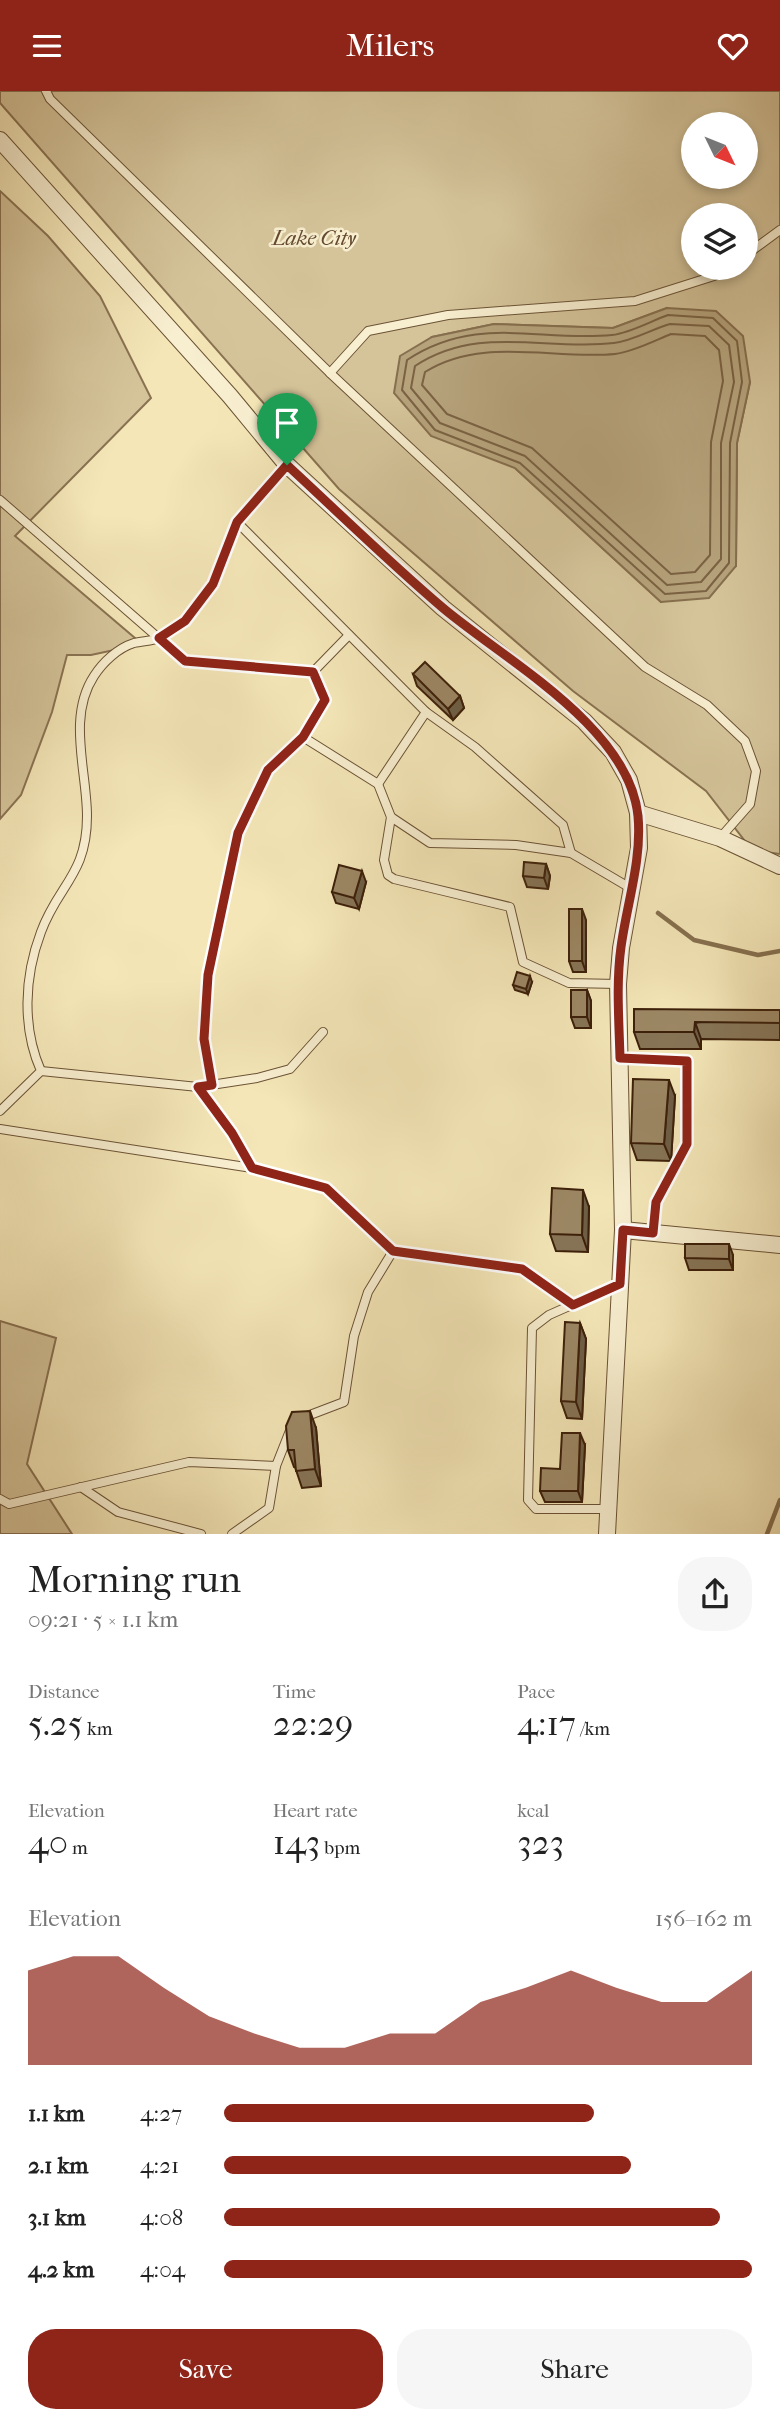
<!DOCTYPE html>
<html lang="en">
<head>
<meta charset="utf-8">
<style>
	:root { --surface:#fff; --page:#f6f6f6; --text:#222; --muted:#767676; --accent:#8f2418 }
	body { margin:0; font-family:"IM FELL French Canon",serif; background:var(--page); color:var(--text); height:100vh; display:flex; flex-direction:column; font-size:26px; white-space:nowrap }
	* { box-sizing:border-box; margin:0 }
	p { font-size:23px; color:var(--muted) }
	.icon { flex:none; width:38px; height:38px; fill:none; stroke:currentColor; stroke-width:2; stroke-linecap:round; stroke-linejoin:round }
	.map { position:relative; height:1443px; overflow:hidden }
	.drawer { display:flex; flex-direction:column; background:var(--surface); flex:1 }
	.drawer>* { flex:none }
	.needle { width:46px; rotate:133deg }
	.controls { position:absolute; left:681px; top:21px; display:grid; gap:14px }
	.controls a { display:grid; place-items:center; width:77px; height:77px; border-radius:50%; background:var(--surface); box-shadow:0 4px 10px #0003; font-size:35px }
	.pin { position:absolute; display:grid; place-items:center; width:60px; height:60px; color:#fff; margin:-72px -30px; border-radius:50% 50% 50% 0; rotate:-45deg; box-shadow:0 0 7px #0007 }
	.pin .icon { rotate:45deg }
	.round { display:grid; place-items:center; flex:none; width:74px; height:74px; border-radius:28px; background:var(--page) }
	.overview { display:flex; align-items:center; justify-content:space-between; height:119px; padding:0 28px }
	h1 { font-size:38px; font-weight:600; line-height:52px }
	.metrics { display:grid; grid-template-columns:repeat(3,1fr); gap:10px; height:119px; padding:7px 28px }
	.metrics div { display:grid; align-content:center }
	.metrics b { font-size:35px; font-weight:600 }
	.metrics small { font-size:19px; font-weight:400 }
	.metrics p { font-size:19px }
	.chart { height:196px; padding:14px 28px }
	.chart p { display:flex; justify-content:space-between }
	.chart svg { width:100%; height:126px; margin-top:7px; fill:var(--accent); opacity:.7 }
	.primary-button { display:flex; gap:14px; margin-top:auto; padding:14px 28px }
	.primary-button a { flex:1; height:80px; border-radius:28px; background:var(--accent); color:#fff; font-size:28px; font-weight:600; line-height:80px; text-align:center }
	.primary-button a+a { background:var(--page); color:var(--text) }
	ul { padding:0 28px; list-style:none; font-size:23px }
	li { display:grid; grid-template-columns:112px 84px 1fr; align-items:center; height:52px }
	li i { height:18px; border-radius:9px; background:var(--accent) }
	header { display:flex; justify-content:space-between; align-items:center; height:91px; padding:0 28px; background:var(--accent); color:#fff; font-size:32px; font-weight:600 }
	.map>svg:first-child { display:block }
	.green { fill:#d5c49a; stroke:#897252; stroke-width:2; fill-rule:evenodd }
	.water { fill:#b6a37c; stroke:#866f4e; stroke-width:2 }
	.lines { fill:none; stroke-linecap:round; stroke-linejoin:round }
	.shore { stroke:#7a6243; stroke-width:2 }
	.stream { stroke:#866f4e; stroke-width:4.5 }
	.service-casing { stroke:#6b5235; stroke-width:10 }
	.minor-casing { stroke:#6b5235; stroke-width:18 }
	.path { stroke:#3d200a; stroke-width:2.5; stroke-dasharray:5 3.5; stroke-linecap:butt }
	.service { stroke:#f8efd0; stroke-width:8 }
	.minor { stroke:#f8efd0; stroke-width:16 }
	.wall { fill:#867456; stroke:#3d200a; stroke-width:2 }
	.shaded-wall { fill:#6d5e46; stroke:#3d200a; stroke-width:2 }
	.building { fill:#9c8764; stroke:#3d200a; stroke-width:2 }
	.route-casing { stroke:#fff; stroke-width:14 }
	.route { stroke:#8f2418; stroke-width:9 }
	.labels { text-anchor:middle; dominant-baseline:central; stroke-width:5; stroke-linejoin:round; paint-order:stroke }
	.park-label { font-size:21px; font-style:italic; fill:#63492e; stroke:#f8efd0 }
</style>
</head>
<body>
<header><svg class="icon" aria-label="menu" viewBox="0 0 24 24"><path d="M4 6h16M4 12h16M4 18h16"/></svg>Milers<svg class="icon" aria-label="heart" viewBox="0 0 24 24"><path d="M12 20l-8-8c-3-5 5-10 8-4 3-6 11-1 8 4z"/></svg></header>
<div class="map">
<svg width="780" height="1443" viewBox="0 0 780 1443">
	<rect width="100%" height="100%" fill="#f4e6b7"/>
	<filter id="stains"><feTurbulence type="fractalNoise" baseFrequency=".00286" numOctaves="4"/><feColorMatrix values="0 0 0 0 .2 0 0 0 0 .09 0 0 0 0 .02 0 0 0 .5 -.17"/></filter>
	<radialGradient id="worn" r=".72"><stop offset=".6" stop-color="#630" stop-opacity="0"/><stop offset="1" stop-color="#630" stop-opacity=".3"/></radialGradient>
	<!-- green -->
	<g class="green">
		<path d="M0 0H780V763L752 759 706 700 573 600 339 398 0 12ZM693 33H746V86H693ZM693 124H746V177H693ZM667 217 750 291 737 352 736 475 661 511 515 377 432 246 494 233 613 237Z"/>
		<path d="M0 100 48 145 100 205 151 307 15 445 142 553 91 564H67L52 621 21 704 0 728Z"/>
		<path d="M0 1230 56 1247 27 1373 72 1443H0Z"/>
	</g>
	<!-- water -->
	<path class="water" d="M667 217 716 220 743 245 750 291 737 352 736 475 709 507 661 511 515 377 431 345 394 302 400 265 432 246 494 233 613 237Z"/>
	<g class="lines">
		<!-- shore -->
		<g class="shore">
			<path d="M668 224 713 227 737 250 742 291 730 352 729 472 706 500 665 503 520 372 435 339 402 299 407 269C477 223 537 251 612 244 630 242 651 230 668 224Z"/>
			<path d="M670 233 709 235 729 254 734 291 721 352V468L701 491 667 494 525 365 440 332 411 297 415 275C478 233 545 260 614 252 633 250 652 238 670 233Z"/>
			<path d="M671 243 705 245 719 259 723 290 711 351 710 464 695 481 671 483 532 357 447 323 422 294 425 281C482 245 552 269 615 263 633 261 654 250 671 243Z"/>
		</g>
		<!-- stream -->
		<g class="stream">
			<path d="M658 822 694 849 758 864 780 860"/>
			<path d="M767 1443 780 1409"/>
		</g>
		<defs>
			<g id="service">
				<path d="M46 0 50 8 330 282 645 576 707 614 745 650 756 680 750 713 720 747"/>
				<path d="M746 164 780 139"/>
				<path d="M330 282 368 240 448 224 635 210 714 185 726 177"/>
				<path d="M287 374 237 431 426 621 475 656 563 734 571 762"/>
				<path d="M0 409 185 570 313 581 325 609 303 646 378 693 391 726 384 769 388 784 394 788 510 816 523 871 569 892 618 893"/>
				<path d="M313 581 349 544"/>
				<path d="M378 693 426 621"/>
				<path d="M391 726 430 752 516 754 571 762 632 798"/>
				<path d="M620 967 687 970V1053L656 1111 653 1142"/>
				<path d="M41 980 198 996 257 987 290 978 323 941"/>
				<path d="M212 994 204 948 208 884 238 742 268 679 303 646"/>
				<path d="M0 1020 41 980C22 937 24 886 41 841 58 794 87 784 87 725 87 680 67 626 94 585 103 571 118 557 134 552 142 550 152 550 160 547 205 526 221 473 237 431"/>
				<path d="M0 1038 252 1077 326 1097 393 1160 522 1178 573 1214"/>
				<path d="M302 1327 344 1311 354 1245 368 1201 393 1160"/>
				<path d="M81 1396 118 1421 201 1443"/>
				<path d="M0 1408 9 1413 189 1371 276 1375 291 1337"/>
				<path d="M609 1418H536L528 1409 532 1237 549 1224 619 1193"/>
				<path d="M232 1443 269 1417 276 1375"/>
			</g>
			<g id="minor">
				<path d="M0 49 230 305 287 374 443 517 584 630 613 661 629 689 638 722 639 757 621 857 618 893 623 1139 607 1443"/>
				<path d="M638 722 720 747 780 775"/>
				<path d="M623 1139 780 1154"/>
			</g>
		</defs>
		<!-- service casing -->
		<use href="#service" class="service-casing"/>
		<!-- minor casing -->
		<use href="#minor" class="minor-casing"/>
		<!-- path -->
		<path class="path" d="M206 1007 245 1065"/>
		<!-- service -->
		<use href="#service" class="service"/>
		<!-- minor -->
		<use href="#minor" class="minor"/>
	</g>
	<!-- wall -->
	<g class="wall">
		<path d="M413 583 460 605 464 617 453 629 417 595Z"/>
		<path d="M546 773 550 785 548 798 527 796 523 785Z"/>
		<path d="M366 791 359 818 336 812 332 801Z"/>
		<path d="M586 829V881H573L569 870Z"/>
		<path d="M532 891 528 903 515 899 513 894Z"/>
		<path d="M587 899 591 910V937H575L571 926Z"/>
		<path d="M780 919V949L701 948V958H640L634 941Z"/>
		<path d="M675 1005 671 1070 637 1069 631 1052Z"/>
		<path d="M589 1116 588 1161 556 1160 550 1143Z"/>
		<path d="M733 1164V1179H689L685 1167Z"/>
		<path d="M580 1232 586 1248 582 1328 567 1327 561 1310Z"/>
		<path d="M316 1337 321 1395 302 1397 295 1376H294L288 1359Z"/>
		<path d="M585 1354 582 1411H545L540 1400 560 1378Z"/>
	</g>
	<!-- shaded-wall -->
	<g class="shaded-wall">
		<path d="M460 605 464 617 453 629 448 618Z"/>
		<path d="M546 773 550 785 548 798 544 787Z"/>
		<path d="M362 780 366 791 359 818 354 807Z"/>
		<path d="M582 818 586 829V881L582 870Z"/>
		<path d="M530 885 532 891 528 903 526 898Z"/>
		<path d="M587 899 591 910V937L587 926Z"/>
		<path d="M695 931 701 948V958L694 941Z"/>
		<path d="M669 989 675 1005 671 1070 664 1053Z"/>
		<path d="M583 1099 589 1116 588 1161 582 1144Z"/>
		<path d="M729 1153 733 1164V1179L729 1168Z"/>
		<path d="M580 1232 586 1248 582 1328 576 1311Z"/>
		<path d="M310 1320 316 1337 321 1395 315 1378Z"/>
		<path d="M580 1342 585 1354 582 1411 578 1400Z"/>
	</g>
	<!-- building -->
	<g class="building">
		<path d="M425 571 460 605 448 618 413 583Z"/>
		<path d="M524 771 546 773 544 787 523 785Z"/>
		<path d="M339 774 362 780 354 807 332 801Z"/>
		<rect x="569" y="818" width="13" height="52"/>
		<path d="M517 881 530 885 526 898 513 894Z"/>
		<rect x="571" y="899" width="16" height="27"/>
		<path d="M634 918 780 919V932L695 931 694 941H634Z"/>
		<path d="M633 988 669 989 664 1053 631 1052Z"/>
		<path d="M552 1097 583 1099 582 1144 550 1143Z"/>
		<path d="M685 1153H729V1168L685 1167Z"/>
		<path d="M565 1231 580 1232 576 1311 561 1310Z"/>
		<path d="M310 1320 315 1378 296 1380 294 1359H288L286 1335 292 1321Z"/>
		<path d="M562 1342H580L578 1400H540L541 1377 560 1378Z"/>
	</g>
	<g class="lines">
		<defs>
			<path id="route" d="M287 374C339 422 390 472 443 517 506 570 629 636 638 725 642 769 627 812 621 856 616 892 619 930 620 967L687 970V1053L656 1111 653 1142 623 1139 620 1193 573 1214 522 1178 393 1160 326 1097 252 1077 232 1042 198 996 212 994 204 948 208 884 238 742 268 679 303 646 325 609 313 581 185 570 159 547 185 530 213 493 237 431Z"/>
		</defs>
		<!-- route casing -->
		<use href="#route" class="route-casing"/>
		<!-- route -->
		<use href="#route" class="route"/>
	</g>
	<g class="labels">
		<!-- park labels -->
		<g class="park-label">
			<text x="314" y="147">Lake City</text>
		</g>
	</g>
	<rect width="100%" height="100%" filter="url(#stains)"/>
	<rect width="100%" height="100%" fill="url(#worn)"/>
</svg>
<div class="controls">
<a><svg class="needle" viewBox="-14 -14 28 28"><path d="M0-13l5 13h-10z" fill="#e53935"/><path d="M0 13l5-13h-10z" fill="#767676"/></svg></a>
<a><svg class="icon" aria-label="layers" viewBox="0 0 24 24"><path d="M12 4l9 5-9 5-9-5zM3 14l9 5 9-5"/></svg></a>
</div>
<div class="pin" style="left:287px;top:374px;background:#1e9e55"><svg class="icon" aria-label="arrive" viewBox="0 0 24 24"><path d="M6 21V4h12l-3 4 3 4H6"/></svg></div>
</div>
<section class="drawer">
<div class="overview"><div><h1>Morning run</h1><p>09:21 · 5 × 1.1 km</p></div><a class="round"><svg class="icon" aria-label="share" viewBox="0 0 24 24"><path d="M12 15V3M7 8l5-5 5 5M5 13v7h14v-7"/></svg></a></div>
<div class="metrics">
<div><p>Distance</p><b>5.25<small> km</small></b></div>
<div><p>Time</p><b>22:29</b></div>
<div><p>Pace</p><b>4:17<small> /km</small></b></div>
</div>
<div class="metrics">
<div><p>Elevation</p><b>40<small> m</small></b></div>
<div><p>Heart rate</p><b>143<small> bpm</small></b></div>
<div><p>kcal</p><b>323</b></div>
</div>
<div class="chart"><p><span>Elevation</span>156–162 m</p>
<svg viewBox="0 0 160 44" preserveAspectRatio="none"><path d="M0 44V11L10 6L20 6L30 17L40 27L50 33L60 38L70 38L80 33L90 33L100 22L110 17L120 11L130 17L140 22L150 22L160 11V44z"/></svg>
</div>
<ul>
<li><b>1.1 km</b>4:27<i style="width:70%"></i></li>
<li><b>2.1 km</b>4:21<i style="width:77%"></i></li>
<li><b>3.1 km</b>4:08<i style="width:94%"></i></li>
<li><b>4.2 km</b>4:04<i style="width:100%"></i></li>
</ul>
<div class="primary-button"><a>Save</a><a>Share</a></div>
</section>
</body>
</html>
